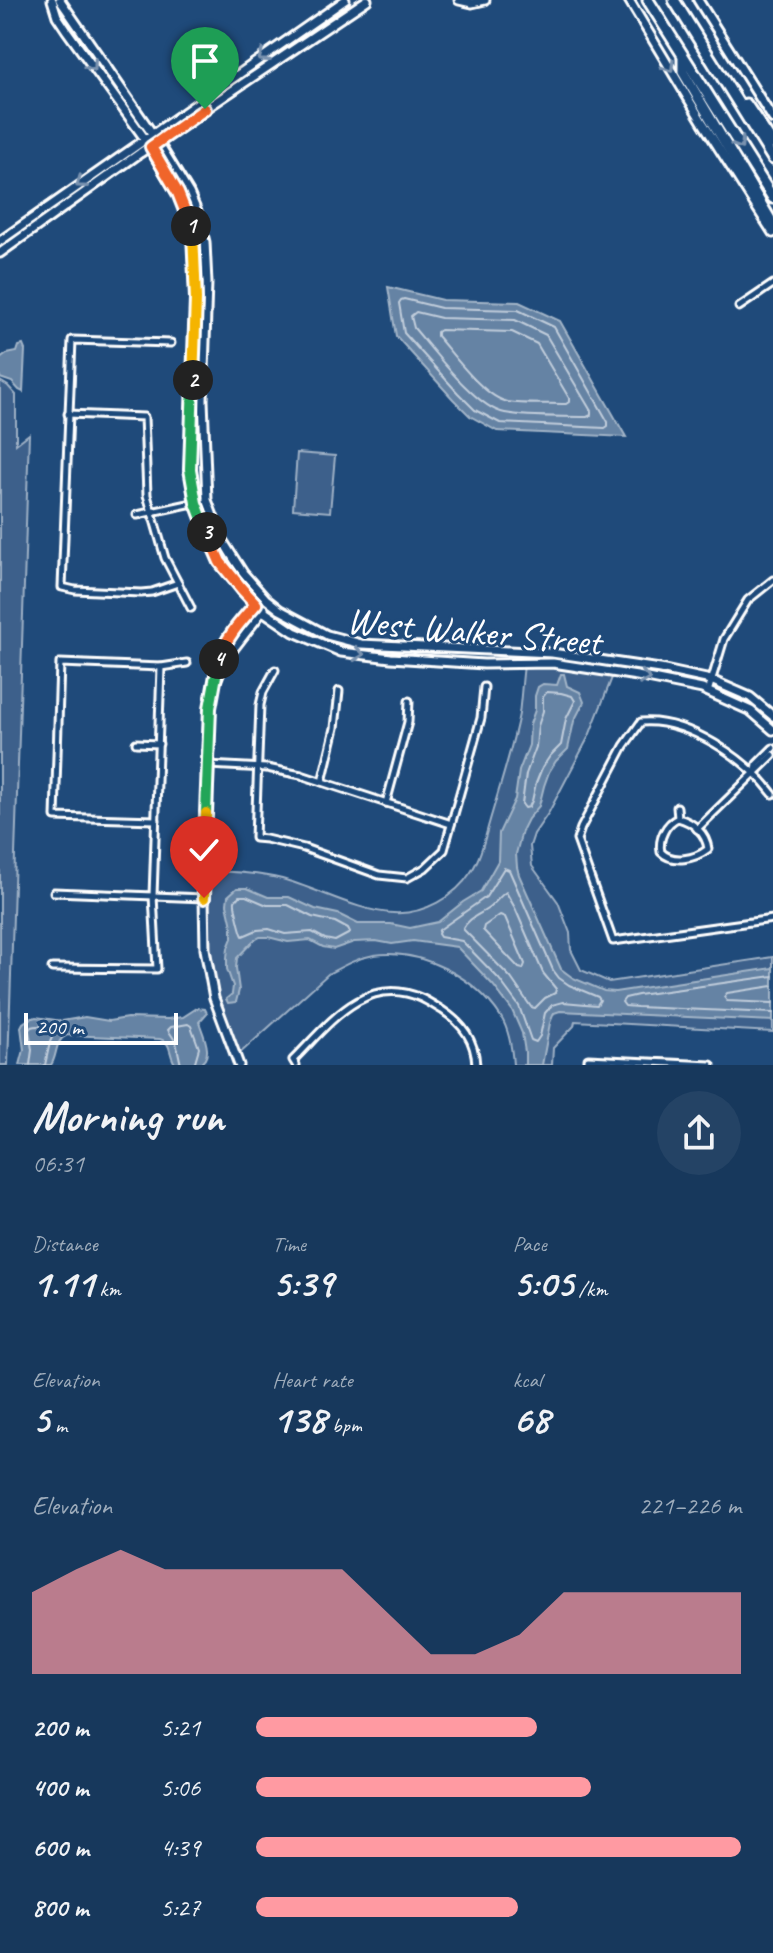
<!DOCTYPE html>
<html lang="en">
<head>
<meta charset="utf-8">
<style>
	:root { --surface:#17385c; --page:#244365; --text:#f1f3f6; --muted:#9eacbb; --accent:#ff9aa2 }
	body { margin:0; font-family:Caveat,sans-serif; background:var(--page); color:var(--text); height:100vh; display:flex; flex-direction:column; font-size:30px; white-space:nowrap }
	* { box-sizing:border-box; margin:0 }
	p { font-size:26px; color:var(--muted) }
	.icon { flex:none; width:44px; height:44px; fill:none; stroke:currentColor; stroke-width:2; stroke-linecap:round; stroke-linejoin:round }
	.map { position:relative; height:1065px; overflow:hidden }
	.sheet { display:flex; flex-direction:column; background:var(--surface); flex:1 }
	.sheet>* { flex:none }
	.scale { position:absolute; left:24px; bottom:20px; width:154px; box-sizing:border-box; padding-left:8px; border:4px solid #fff; border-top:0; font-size:22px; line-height:28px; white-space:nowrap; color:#fff; -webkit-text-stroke:6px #1f4a7a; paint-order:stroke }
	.pin { position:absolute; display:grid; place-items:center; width:68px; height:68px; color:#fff; margin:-82px -34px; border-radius:50% 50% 50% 0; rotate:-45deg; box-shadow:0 0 8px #0007 }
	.pin .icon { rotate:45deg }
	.km { position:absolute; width:40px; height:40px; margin:-20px; border-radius:50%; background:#222; color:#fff; font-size:22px; line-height:40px; text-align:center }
	.round { display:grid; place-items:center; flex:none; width:84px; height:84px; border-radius:42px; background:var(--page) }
	.overview { display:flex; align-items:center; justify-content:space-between; height:136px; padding:0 32px }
	h1 { font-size:44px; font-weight:800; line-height:60px }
	.figures { display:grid; grid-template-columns:repeat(3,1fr); gap:12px; height:136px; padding:8px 32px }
	.figures div { display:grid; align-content:center }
	.figures b { font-size:40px; font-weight:800 }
	.figures small { font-size:22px; font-weight:400 }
	.figures p { font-size:22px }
	.chart { height:224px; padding:16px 32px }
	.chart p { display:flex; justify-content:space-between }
	.chart svg { width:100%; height:144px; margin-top:8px; fill:var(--accent); opacity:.7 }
	ul { padding:0 32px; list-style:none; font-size:26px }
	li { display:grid; grid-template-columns:128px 96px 1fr; align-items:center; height:60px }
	li i { height:20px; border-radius:10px; background:var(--accent) }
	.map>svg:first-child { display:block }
	.green { fill:#3c618b; stroke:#9eb0c5; stroke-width:2 }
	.water { fill:#6583a4; stroke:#a3b5c8; stroke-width:2 }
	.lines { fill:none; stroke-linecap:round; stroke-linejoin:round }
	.shore { stroke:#c1cddb; stroke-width:2 }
	.street-casing { stroke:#fff; stroke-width:11 }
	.secondary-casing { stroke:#fff; stroke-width:13 }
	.highway-casing { stroke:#fff; stroke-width:15 }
	.street { stroke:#1f4a7a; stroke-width:5 }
	.secondary { stroke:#1f4a7a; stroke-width:7 }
	.highway { stroke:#1f4a7a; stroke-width:9 }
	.oneway { stroke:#7992af }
	.split-1-casing { stroke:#fff; stroke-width:16 }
	.split-2-casing { stroke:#fff; stroke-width:16 }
	.split-3-casing { stroke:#fff; stroke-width:16 }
	.split-4-casing { stroke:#fff; stroke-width:16 }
	.split-5-casing { stroke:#fff; stroke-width:16 }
	.split-6-casing { stroke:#fff; stroke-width:16 }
	.split-1 { stroke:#f0652b; stroke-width:10 }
	.split-2 { stroke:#f5b400; stroke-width:10 }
	.split-3 { stroke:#22a559; stroke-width:10 }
	.split-4 { stroke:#f0652b; stroke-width:10 }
	.split-5 { stroke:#22a559; stroke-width:10 }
	.split-6 { stroke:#f5b400; stroke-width:10 }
	.labels { text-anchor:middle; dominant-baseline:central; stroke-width:6; stroke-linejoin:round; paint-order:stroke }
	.street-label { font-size:38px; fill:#fff; stroke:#1f4a7a }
</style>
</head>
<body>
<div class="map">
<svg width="773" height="1065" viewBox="0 0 773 1065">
	<rect width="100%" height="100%" fill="#1f4a7a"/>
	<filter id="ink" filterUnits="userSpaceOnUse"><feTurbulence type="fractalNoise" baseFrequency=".0125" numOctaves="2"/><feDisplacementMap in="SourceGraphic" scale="16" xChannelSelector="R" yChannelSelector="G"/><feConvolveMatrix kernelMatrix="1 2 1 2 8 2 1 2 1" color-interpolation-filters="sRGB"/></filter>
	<g filter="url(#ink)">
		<!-- green -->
		<g class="green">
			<path d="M0 381 8 386 16 395V444L29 434 8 1065H0Z"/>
			<path d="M297 453 335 456 330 512 293 509Z"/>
			<path d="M524 665 551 666 613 675 589 736 549 812 534 834 530 846 532 866 558 902 570 933 571 950 581 970 609 982 773 957V1032L575 1021 574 1026 553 1048 552 1065H513C512 1049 510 1032 501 1017 476 978 421 948 374 955 357 958 343 966 328 974L238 1055C224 1019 212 984 208 946 206 921 208 896 209 871 232 872 259 873 282 879 316 888 359 912 393 913 423 915 455 897 471 872 481 857 485 837 490 820 500 786 512 749 519 714 521 698 522 681 524 665Z"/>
		</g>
		<!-- water -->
		<g class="water">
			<path d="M388 287 442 300 519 302 560 321 626 437 497 431 470 416 453 399 396 336Z"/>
			<path d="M23 345 25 350 23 392 19 390 12 382 0 378V359L7 354 17 352 19 346Z"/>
			<path d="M561 674H564L567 686 580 692 584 702 574 721 568 749 556 761 549 772 544 786 539 806 528 819 522 831 516 854 517 867 519 875 561 969 573 978 604 991 615 992 773 968V1021L560 1011 554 1013 550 1023 542 1065H525V1052L522 1033 512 1010 493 985 457 947 413 941 392 944 376 941 354 942 334 949 323 947 310 940 288 942 268 937H260L253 941 237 958 236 968 239 990 236 1002 228 1003 226 999 232 994 233 986 227 969V958L228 948 232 938V926L227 904 228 896 237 888H247L268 897H289L315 909 338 914 358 924H391L410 928 438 922 463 902 481 891 498 861 499 833 515 799 519 771 529 745 530 724 535 710V696L538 687 543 684 557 685Z"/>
			<path d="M197 1008 205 1009 207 1013 199 1022C203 1034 216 1059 197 1065 191 1065 182 1065 176 1065 168 1056 173 1043 160 1039L67 1035C54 1041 58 1055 51 1065H20L24 1050 21 1027 23 1023 29 1019 36 1017 62 1021 85 1017 109 1021 127 1018 168 1019 183 1017Z"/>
		</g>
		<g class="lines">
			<!-- shore -->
			<g class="shore">
				<path d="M404 299 441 308 518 310 554 327 608 422V426L605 428 500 423 475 410 458 393 404 333 399 303 401 300Z"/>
				<path d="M416 312 441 318 515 320 546 335 591 411V415L587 417C561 416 531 418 505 413 477 409 433 350 414 328L411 316Z"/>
				<path d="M440 330 512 332 537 344 569 398V402L566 404C547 403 526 405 508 402 483 397 454 355 437 336V332Z"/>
				<path d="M547 692 561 693 572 696 575 701 566 719 561 745 550 756 542 768 536 783 532 801 529 807 525 808 522 804 526 774 536 747 538 726 543 711V697Z"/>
				<path d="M504 868 509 870 553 970 559 978 569 985 598 997 600 1000 597 1005 563 1002 552 1005 545 1013 540 1036 536 1042 531 1040 519 1006 499 979 462 941 440 937 438 934 439 930 486 897Z"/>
				<path d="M506 892 515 908 543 973 556 989 555 993 545 998 535 1008 531 1007 511 978 463 929C469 917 480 915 490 907 496 902 500 896 506 892Z"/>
				<path d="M239 896H246L267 905H288L312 917 335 922 348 929 350 933 335 941 325 939 312 932 285 934 269 929 257 930 243 936C241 933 234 905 235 901 236 899 238 898 239 896Z"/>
				<path d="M500 915 505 917 525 964 523 969 519 968 483 930 484 926Z"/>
				<path d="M773 976 638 995 625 998 622 1002 625 1006 637 1007 773 1013"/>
				<path d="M773 986 727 993 724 997 727 1001 773 1003"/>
				<path d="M30 1065 32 1050 29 1030 31 1027C37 1025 50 1026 55 1031L50 1042 45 1065"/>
				<path d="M181 1065 176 1042 168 1030 171 1027 188 1024 191 1026 199 1048 194 1065"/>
			</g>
			<defs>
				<g id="street">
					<path d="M739 307 773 284"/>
					<path d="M171 343 72 340 62 587 75 590 141 593 152 592 178 583"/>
					<path d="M68 414 144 417 147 495 165 558 191 608"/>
					<path d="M137 515 207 500"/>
					<path d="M275 670 263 692 260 705 255 838 266 839 304 848 379 875 407 878 425 868 444 850 481 718 484 687"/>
					<path d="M708 692 724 639 748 600 773 580"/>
					<path d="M136 743 159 744"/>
					<path d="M208 765 267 768 301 775 451 824"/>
					<path d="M756 770 757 764 773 748"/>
					<path d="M322 782 335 728 339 691"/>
					<path d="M773 794C747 759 687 718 641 722L624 746 581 828 577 840 613 941 773 919"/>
					<path d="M386 803 408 722 409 701"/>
					<path d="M677 807 678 818"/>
					<path d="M678 818C693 822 706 833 708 849 695 859 673 864 661 852 658 839 666 823 678 818Z"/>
					<path d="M156 820 55 817 60 663 161 667 187 663"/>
					<path d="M697 829 773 755"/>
					<path d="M54 892 204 898"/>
					<path d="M52 968 157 969 153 896 161 667"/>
					<path d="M296 1065 293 1060C328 1025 365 973 421 998 428 1001 435 1006 442 1010 463 1024 475 1040 476 1065"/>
					<path d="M588 1065V1059L711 1065"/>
				</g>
				<g id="secondary">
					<path d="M52 0 57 16 67 31 145 139 178 193 189 218 193 234 196 299 190 469 194 495 220 562 242 589 263 611 294 632 341 652 391 658 484 664 553 663 637 676 702 689 751 711 773 730"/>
					<path d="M60 0 158 142 189 193 198 214 205 242 207 283 203 400 207 500 222 540 243 573 266 599 280 610 327 635 361 644 552 653 660 669 711 680 750 697 773 716"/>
					<path d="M459 0 472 3 485 0"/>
					<path d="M629 0 703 123 773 233"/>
					<path d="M698 0 773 119"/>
					<path d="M0 241 345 0"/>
					<path d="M0 253 140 153 367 0"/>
					<path d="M217 678 227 657 264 609"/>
					<path d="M239 1065 214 998 205 949 204 898 210 708 217 664 223 646 235 629 257 603"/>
				</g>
				<g id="highway">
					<path d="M648 0 773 198"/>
					<path d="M674 0 773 159"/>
					<path d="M683 58V72L770 219 773 228"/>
					<path d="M746 104 773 144"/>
				</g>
			</defs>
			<!-- street casing -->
			<use href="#street" class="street-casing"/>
			<!-- secondary casing -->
			<use href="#secondary" class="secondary-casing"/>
			<!-- highway casing -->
			<use href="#highway" class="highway-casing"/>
			<!-- street -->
			<use href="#street" class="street"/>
			<!-- secondary -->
			<use href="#secondary" class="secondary"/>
			<!-- highway -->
			<use href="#highway" class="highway"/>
		</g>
		<!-- one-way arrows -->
		<defs><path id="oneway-chevron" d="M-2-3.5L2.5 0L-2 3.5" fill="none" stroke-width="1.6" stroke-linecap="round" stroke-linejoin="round" transform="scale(2)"/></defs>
		<g class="oneway">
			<use href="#oneway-chevron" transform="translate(263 57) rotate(145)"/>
			<use href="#oneway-chevron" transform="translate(92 66) rotate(54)"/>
			<use href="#oneway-chevron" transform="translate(669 67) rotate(59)"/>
			<use href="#oneway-chevron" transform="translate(739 144) rotate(58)"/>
			<use href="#oneway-chevron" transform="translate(81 183) rotate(145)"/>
			<use href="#oneway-chevron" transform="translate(359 654) rotate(7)"/>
			<use href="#oneway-chevron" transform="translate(645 678) rotate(11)"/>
		</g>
	</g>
	<g class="lines" filter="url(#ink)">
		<defs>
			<path id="split-1" d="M191 226 178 193 151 147 205 109"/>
			<path id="split-2" d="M191 226 193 234 196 299 193 380"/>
			<path id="split-3" d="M193 380 190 469 196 503 207 532"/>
			<path id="split-4" d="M207 532 220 562 242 589 256 604C241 621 226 637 219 659"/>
			<path id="split-5" d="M206 813 210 708 219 659"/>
			<path id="split-6" d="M204 898 206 813"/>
		</defs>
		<!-- split-1 casing -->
		<use href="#split-1" class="split-1-casing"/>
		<!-- split-2 casing -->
		<use href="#split-2" class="split-2-casing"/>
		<!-- split-3 casing -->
		<use href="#split-3" class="split-3-casing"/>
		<!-- split-4 casing -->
		<use href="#split-4" class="split-4-casing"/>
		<!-- split-5 casing -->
		<use href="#split-5" class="split-5-casing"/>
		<!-- split-6 casing -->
		<use href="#split-6" class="split-6-casing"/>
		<!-- split-1 -->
		<use href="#split-1" class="split-1"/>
		<!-- split-2 -->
		<use href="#split-2" class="split-2"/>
		<!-- split-3 -->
		<use href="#split-3" class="split-3"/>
		<!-- split-4 -->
		<use href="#split-4" class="split-4"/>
		<!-- split-5 -->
		<use href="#split-5" class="split-5"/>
		<!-- split-6 -->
		<use href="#split-6" class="split-6"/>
	</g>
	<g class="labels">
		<!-- street labels -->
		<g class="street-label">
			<text transform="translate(474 631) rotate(5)">West Walker Street</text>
		</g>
	</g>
</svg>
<div class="scale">200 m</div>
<div class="pin" style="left:205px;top:109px;background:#1e9e55"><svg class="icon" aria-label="arrive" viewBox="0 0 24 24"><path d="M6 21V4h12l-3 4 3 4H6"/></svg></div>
<div class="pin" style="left:204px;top:898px;background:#d93025"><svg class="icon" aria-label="check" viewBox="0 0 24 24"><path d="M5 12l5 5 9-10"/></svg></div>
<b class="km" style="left:191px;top:226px">1</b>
<b class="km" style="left:193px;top:380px">2</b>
<b class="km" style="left:207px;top:532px">3</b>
<b class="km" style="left:219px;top:659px">4</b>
</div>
<section class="sheet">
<div class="overview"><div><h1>Morning run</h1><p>06:31</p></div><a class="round"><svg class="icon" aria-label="share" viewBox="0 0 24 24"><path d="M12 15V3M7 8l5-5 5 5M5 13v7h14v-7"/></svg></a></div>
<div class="figures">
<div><p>Distance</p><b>1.11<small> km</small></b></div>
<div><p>Time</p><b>5:39</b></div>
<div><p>Pace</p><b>5:05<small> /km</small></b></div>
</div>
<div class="figures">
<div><p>Elevation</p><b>5<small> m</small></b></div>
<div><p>Heart rate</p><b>138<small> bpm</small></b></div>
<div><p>kcal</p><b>68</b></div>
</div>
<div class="chart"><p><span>Elevation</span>221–226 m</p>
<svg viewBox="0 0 160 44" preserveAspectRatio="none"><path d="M0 44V19L10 12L20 6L30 12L40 12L50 12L60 12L70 12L80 25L90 38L100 38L110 32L120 19L130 19L140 19L150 19L160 19V44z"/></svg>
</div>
<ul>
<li><b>200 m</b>5:21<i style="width:58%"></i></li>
<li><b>400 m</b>5:06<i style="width:69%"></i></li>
<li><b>600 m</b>4:39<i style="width:100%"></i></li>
<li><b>800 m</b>5:27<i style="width:54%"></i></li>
</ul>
</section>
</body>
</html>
